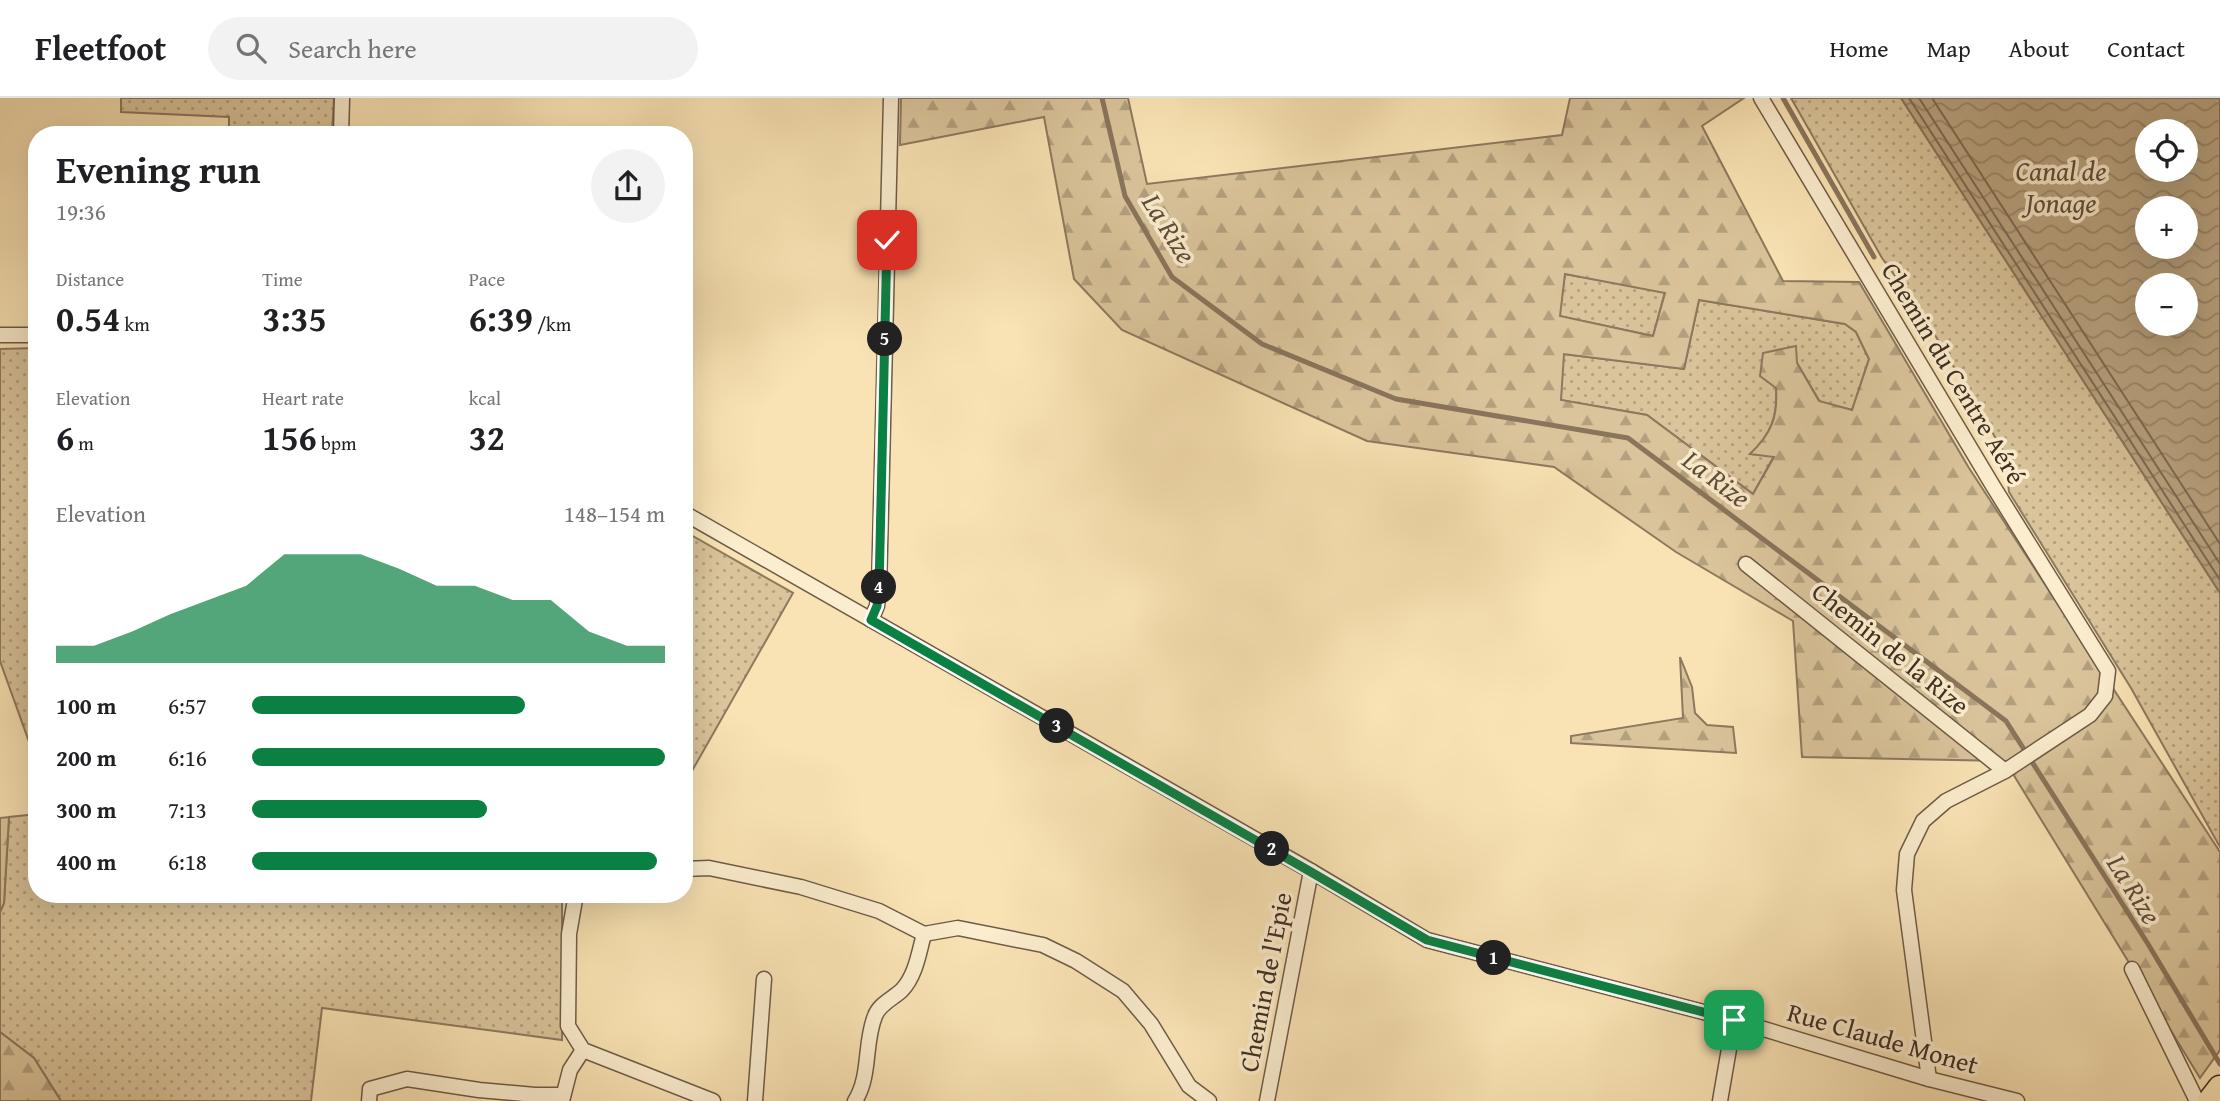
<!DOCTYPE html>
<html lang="en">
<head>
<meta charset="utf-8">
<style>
	:root { --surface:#fff; --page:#f2f2f2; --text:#202124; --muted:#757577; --line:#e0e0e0; --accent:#0b8043 }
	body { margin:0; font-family:"Gentium Book Plus",serif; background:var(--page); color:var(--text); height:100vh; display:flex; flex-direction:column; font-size:26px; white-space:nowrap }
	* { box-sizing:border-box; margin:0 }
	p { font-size:23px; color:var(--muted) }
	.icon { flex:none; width:38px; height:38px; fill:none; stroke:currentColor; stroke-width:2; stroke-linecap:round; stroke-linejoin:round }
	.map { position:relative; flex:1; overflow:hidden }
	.sheet { position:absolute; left:28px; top:28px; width:665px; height:777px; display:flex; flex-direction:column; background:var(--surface); border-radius:28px; box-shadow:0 7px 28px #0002 }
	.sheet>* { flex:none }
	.buttons { position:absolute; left:2135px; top:21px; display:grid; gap:14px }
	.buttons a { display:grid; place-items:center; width:63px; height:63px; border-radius:50%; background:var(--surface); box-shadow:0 7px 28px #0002; font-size:35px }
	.pin { position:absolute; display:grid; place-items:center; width:60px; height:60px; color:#fff; margin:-30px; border-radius:14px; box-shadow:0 4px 10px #0006 }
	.km { position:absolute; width:35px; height:35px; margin:-18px; border-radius:50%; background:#222; color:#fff; font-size:19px; line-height:35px; text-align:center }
	.round { display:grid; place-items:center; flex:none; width:74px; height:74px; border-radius:37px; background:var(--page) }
	.overview { display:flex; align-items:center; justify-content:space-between; height:119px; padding:0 28px }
	h1 { font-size:38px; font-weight:700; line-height:52px }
	.metrics { display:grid; grid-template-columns:repeat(3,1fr); gap:10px; height:119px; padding:7px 28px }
	.metrics div { display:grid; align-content:center }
	.metrics b { font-size:35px; font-weight:700 }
	.metrics small { font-size:19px; font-weight:400 }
	.metrics p { font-size:19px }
	.chart { height:196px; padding:14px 28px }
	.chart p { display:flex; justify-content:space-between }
	.chart svg { width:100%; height:126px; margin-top:7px; fill:var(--accent); opacity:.7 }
	ul { padding:0 28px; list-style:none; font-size:23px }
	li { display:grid; grid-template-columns:112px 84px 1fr; align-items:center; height:52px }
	li i { height:18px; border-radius:9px; background:var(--accent) }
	header { display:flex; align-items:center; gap:42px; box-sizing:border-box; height:98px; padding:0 35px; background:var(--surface); border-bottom:2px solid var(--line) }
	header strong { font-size:33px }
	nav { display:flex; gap:38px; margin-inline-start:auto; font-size:24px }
	.search { width:490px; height:63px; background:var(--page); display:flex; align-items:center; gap:18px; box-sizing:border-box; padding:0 24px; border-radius:38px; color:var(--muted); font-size:26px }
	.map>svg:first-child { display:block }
	.grass { fill:url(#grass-dots); stroke:#8d795e; stroke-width:2 }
	.forest { fill:url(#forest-firs); stroke:#8d795e; stroke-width:2; fill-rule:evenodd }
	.water { fill:url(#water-waves); stroke:#89755b; stroke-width:2; fill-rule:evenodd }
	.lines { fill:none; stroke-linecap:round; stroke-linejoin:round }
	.shore { stroke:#7d6a52; stroke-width:2 }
	.stream { stroke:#89755b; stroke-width:5 }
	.street-casing { stroke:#6e5b46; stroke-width:17 }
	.highway-casing { stroke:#402e21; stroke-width:27 }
	.street { stroke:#fbedce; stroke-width:14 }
	.highway { stroke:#f9e3b4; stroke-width:24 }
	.route-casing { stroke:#fff; stroke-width:14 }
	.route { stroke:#0b8043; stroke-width:9 }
	.labels { text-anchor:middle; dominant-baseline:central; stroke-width:7; stroke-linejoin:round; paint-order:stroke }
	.street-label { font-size:26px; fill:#402e21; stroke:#fbedce }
	.water-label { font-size:28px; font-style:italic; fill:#5e4c39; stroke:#fbedce }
</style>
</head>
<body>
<header>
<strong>Fleetfoot</strong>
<div class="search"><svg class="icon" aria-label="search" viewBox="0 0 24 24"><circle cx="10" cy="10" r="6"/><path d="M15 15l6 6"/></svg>Search here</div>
<nav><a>Home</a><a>Map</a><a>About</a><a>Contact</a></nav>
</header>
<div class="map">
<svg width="2220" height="1003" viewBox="0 0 2220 1003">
	<defs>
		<pattern id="grass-dots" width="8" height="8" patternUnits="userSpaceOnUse" patternTransform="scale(1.75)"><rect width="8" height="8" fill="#dac49b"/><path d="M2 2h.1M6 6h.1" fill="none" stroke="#b2a07e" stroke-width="1.8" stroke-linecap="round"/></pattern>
		<pattern id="forest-firs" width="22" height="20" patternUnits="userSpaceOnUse" patternTransform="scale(1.75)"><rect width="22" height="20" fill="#dac49b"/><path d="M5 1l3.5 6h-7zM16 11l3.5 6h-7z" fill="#b2a07e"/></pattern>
		<pattern id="water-waves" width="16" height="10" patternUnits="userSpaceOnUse" patternTransform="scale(1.75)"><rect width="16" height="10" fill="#baa582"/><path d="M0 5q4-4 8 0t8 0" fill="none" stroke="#99876a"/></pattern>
	</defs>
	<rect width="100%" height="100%" fill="#f9e3b4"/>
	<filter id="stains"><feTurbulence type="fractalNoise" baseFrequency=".00286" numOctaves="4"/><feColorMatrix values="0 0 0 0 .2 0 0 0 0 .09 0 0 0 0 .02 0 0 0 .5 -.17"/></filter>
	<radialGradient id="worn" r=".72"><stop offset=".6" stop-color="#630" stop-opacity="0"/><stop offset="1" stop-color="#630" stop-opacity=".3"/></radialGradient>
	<!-- grass -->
	<g class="grass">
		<path d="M121 0H334L332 37H229V19L121 14Z"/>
		<path d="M1791 0H1901L2220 495V749L2131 590 2009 394 2005 356 1922 215 1882 160Z"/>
		<path d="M1565 176 1665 194 1653 238 1559 218Z"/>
		<path d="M1699 202 1845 226 1856 234 1869 261 1852 312 1820 304 1797 265 1776 290C1778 318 1771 336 1750 356L1774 358 1753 396 1647 317 1560 302 1563 256 1684 271Z"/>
		<path d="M37 250V666L0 563V251Z"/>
		<path d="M684 433 793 495 684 687Z"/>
		<path d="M37 716V796H562V942L322 910 311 1003H61L34 960 0 934V814L4 805 9 719Z"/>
	</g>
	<!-- forest -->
	<g class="forest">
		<path d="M901 0H1128L1147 86 1562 37 1570 0H1744L1702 28 1783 183 1859 184 1969 370 2220 754V952L2200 980 2005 663 1802 659 1793 523 1676 454 1554 369 1367 343 1122 232 1074 181 1044 19 900 47ZM1565 176 1665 195 1653 238 1560 218ZM1699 202 1845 226 1856 234 1869 261 1852 312 1819 303 1797 265 1796 248 1763 255 1760 278 1776 290C1778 320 1771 336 1750 356L1774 359 1753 396 1647 317 1561 302 1564 256 1684 271Z"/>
		<path d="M1680 559 1692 589 1695 615 1707 627 1733 629 1736 655 1571 645V638L1683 620Z"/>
		<path d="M9 719 4 805 0 814V720Z"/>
		<path d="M0 934 34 960 61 1003H0Z"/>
	</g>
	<!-- water -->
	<path class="water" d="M1901 0H2220V495ZM2147 33H2186V72H2147ZM2147 110H2186V149H2147ZM2147 187H2186V226H2147Z"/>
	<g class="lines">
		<!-- shore -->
		<g class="shore">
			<path d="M1909 0 2220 482"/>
			<path d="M1919 0 2220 466"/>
			<path d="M1932 0 2220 446"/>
		</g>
		<!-- stream -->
		<g class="stream">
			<path d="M1102 0 1125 98 1172 179 1262 246 1396 301 1628 340 2006 623 2148 846 2220 966"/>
			<path d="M1783 0 1874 159"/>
		</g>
		<defs>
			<g id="street">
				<path d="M1761 0 1993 388 2108 573 2105 598 2090 617 2005 673 1946 703 1923 723 1907 756 1904 792 1929 981"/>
				<path d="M341 37 342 0"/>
				<path d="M0 237H37"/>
				<path d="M684 415 1311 773 1427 842 1734 922 1929 981 2017 1003"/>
				<path d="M1746 466 2005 673"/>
				<path d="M871 522 877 508 879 491 891 0"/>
				<path d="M684 771 709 770 801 789 879 813 924 836 958 830 1043 847 1076 863 1123 893 1151 926 1189 988 1209 1003"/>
				<path d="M576 796 569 836 568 928 583 952 713 1003"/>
				<path d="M2132 871 2197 1003"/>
				<path d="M369 1003 370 991 407 981 479 992 535 997H562"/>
				<path d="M562 1003 570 972 583 952"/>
				<path d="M755 1003 764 881"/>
				<path d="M855 1003C871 978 864 944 875 918 879 906 894 900 902 892 916 877 919 854 924 836"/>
				<path d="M1267 1003 1311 773"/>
				<path d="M1720 1003 1734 922"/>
			</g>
			<path id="highway" d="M2210 1003 2220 990"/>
		</defs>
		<!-- street casing -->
		<use href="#street" class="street-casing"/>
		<!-- highway casing -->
		<use href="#highway" class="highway-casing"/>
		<!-- street -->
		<use href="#street" class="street"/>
		<!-- highway -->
		<use href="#highway" class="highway"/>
	</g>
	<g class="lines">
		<defs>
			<path id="route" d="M887 142 879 491 877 508 871 522 1311 774 1427 842 1734 922"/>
		</defs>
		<!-- route casing -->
		<use href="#route" class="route-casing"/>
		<!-- route -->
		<use href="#route" class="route"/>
	</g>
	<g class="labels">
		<!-- street labels -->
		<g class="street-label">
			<text transform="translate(1954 275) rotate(59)">Chemin du Centre Aéré</text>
			<text transform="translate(1891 550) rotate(39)">Chemin de la Rize</text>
			<text transform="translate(1265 884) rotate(-79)">Chemin de l'Epie</text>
			<text transform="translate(1883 940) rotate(16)">Rue Claude Monet</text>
		</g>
		<!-- water labels -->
		<g class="water-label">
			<text x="2061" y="72">Canal de<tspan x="2061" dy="32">Jonage</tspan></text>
			<text transform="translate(1170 130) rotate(58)">La Rize</text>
			<text transform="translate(1717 380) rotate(37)">La Rize</text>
			<text transform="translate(2135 791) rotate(58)">La Rize</text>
		</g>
	</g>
	<rect width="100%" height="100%" filter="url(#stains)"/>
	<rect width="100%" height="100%" fill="url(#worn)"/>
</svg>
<div class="buttons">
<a><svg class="icon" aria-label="locate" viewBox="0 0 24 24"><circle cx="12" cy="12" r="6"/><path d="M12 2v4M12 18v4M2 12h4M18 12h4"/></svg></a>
<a>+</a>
<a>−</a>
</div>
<div class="pin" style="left:1734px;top:922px;background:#1e9e55"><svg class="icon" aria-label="arrive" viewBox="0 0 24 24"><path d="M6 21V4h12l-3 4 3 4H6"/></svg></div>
<div class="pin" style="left:887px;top:142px;background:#d93025"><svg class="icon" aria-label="check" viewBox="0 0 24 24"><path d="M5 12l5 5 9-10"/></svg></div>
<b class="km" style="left:1494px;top:860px">1</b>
<b class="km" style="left:1272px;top:751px">2</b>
<b class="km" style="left:1057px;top:628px">3</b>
<b class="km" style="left:879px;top:489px">4</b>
<b class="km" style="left:885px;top:241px">5</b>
<section class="sheet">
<div class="overview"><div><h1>Evening run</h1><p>19:36</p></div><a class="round"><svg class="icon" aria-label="share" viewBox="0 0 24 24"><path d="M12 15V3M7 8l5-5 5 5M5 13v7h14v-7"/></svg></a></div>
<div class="metrics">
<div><p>Distance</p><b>0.54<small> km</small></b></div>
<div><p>Time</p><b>3:35</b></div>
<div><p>Pace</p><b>6:39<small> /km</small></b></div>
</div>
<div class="metrics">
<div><p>Elevation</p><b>6<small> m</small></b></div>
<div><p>Heart rate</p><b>156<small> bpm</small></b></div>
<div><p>kcal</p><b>32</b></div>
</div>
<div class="chart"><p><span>Elevation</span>148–154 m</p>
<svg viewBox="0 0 160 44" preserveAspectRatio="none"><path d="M0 44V38L10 38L20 33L30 27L40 22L50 17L60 6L70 6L80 6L90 11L100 17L110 17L120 22L130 22L140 33L150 38L160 38V44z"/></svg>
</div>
<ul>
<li><b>100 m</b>6:57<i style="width:66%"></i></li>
<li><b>200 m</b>6:16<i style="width:100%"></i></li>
<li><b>300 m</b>7:13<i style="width:57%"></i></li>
<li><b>400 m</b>6:18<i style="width:98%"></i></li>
</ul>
</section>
</div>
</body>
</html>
